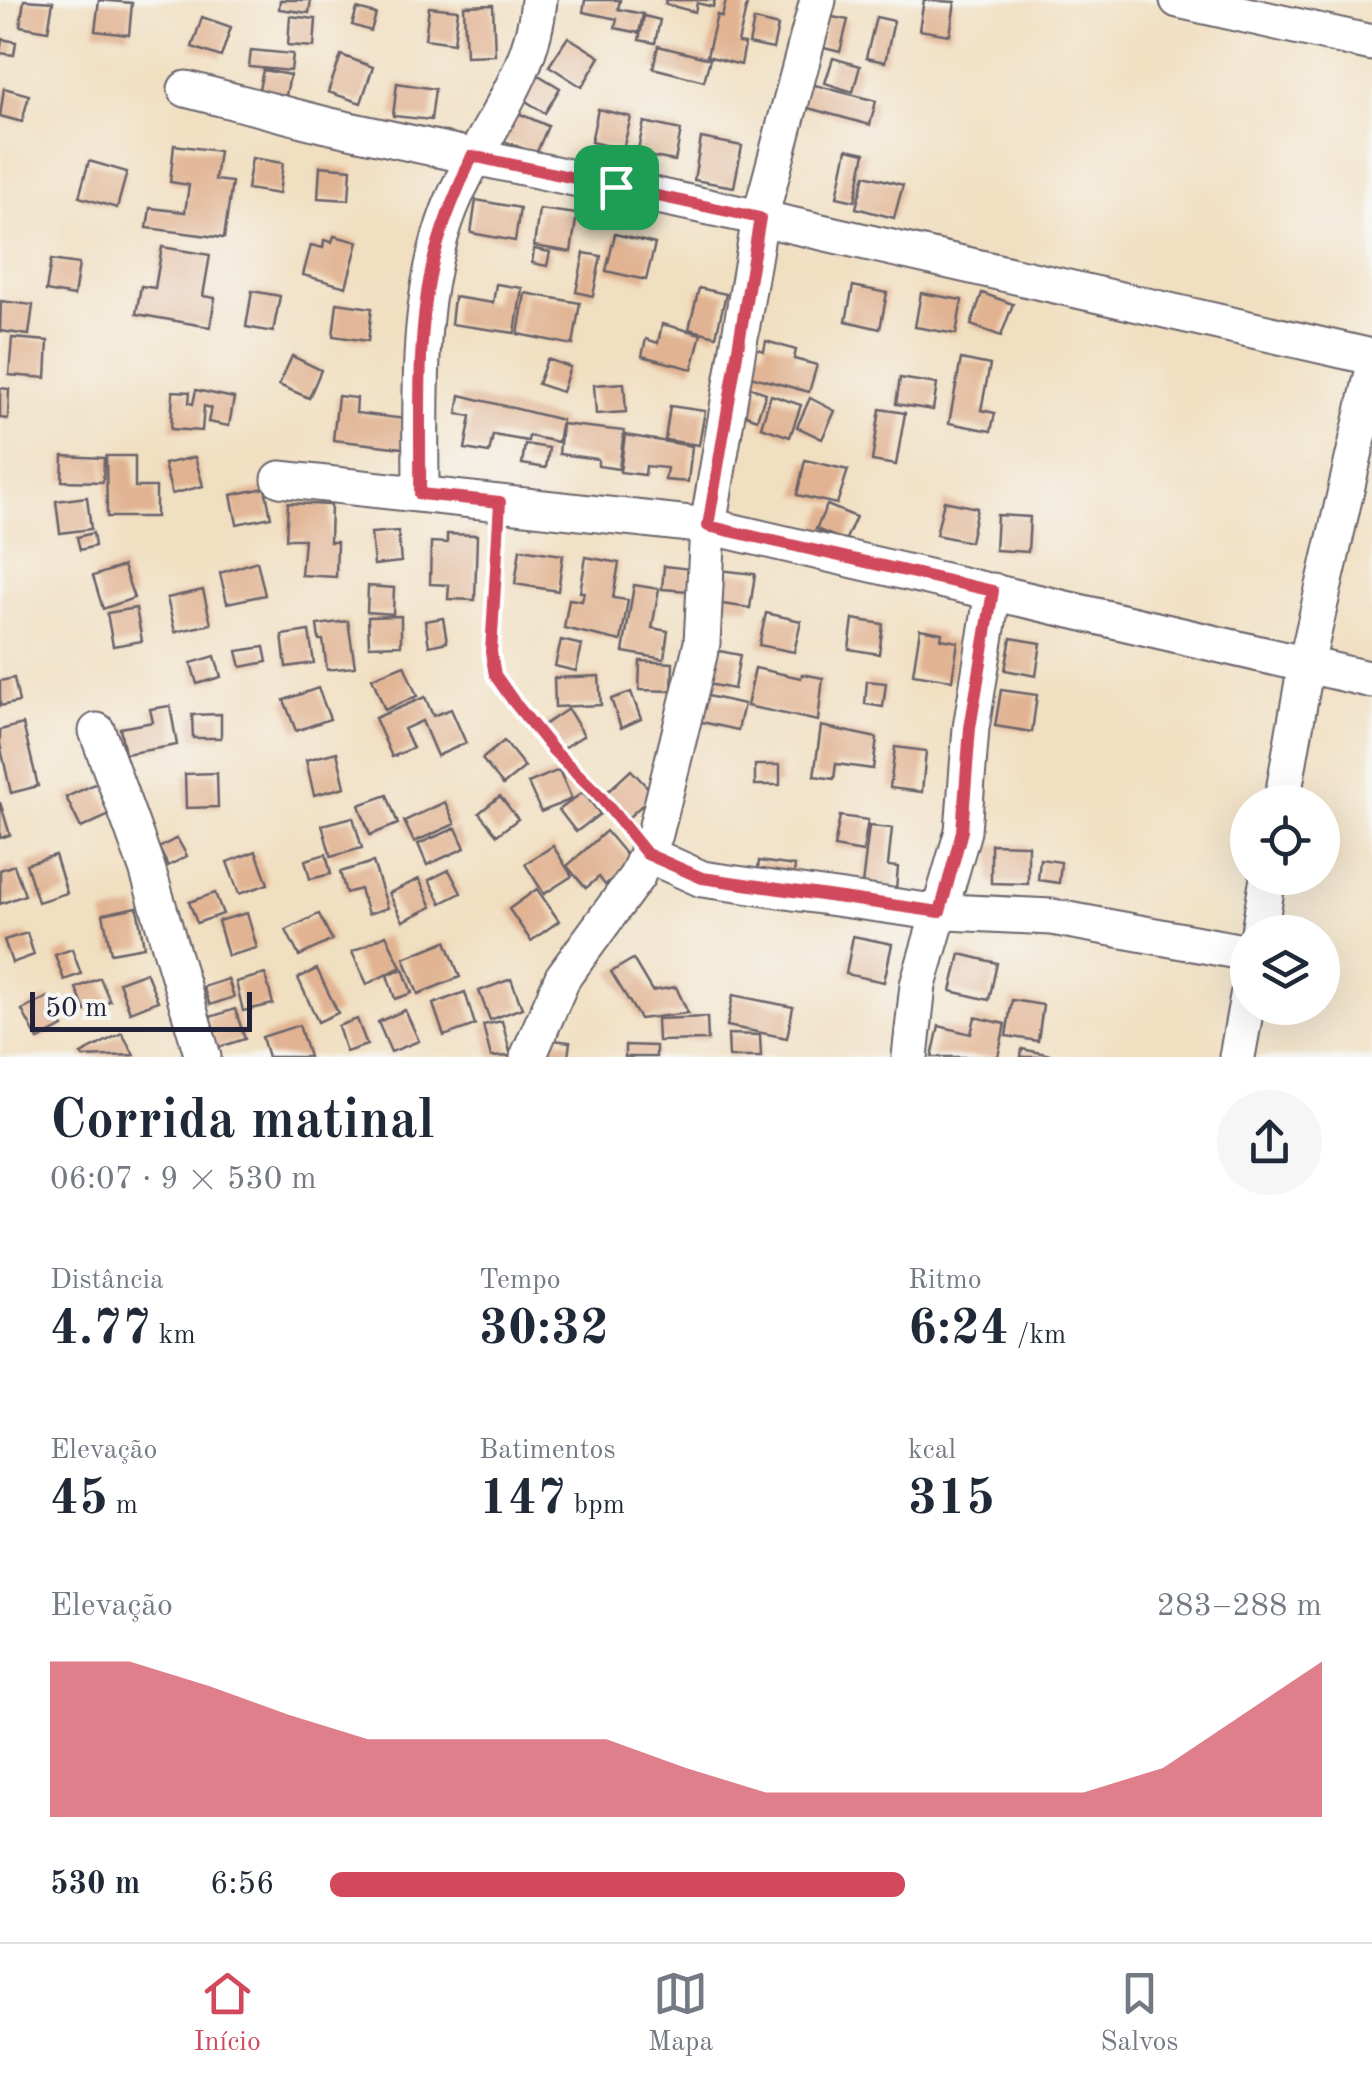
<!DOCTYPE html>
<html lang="pt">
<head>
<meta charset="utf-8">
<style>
	:root { --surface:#fff; --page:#f6f6f7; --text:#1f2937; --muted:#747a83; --line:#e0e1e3; --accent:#d1495b }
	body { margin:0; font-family:"Old Standard TT",serif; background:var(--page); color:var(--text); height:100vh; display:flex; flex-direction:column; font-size:38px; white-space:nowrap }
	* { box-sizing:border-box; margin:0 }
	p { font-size:32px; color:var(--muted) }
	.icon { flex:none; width:55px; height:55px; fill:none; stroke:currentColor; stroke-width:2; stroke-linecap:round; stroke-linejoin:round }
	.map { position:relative; height:1057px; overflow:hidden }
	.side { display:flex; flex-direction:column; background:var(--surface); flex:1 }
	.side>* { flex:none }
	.controls { position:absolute; left:1230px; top:785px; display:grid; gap:20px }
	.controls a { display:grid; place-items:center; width:110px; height:110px; border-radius:50%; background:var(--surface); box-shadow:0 10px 40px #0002; font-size:50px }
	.scale { position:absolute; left:30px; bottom:25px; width:222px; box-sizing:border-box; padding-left:10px; border:5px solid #22223b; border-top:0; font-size:28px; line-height:35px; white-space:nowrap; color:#22223b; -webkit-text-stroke:8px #f6f6f2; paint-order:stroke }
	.pin { position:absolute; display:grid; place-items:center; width:85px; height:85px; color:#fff; margin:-42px; border-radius:20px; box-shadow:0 5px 15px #0006 }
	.round { display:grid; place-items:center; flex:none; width:105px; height:105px; border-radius:52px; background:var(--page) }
	.summary { display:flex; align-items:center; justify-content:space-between; height:170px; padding:0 50px }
	h1 { font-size:55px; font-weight:700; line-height:75px }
	.stats { display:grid; grid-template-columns:repeat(3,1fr); gap:15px; height:170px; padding:10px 50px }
	.stats div { display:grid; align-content:center }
	.stats b { font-size:50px; font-weight:700 }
	.stats small { font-size:28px; font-weight:400 }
	.stats p { font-size:28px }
	.chart { height:280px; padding:20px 50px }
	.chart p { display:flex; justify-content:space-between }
	.chart svg { width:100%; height:180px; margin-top:10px; fill:var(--accent); opacity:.7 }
	ul { padding:0 50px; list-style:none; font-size:32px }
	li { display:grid; grid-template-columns:160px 120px 1fr; align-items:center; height:75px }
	li i { height:25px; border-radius:12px; background:var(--accent) }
	.dock { display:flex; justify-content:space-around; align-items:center; height:140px; border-top:2px solid var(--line); background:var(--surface); font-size:28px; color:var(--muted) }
	.dock a { display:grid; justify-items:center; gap:5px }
	.dock .on { color:var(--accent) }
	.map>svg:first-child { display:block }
	.building { fill:#e1b392 }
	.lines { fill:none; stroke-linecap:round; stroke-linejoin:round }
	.street-casing { stroke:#6a646a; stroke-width:39 }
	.path { stroke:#6a646a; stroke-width:5; stroke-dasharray:8 8; stroke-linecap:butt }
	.street { stroke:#fff; stroke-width:35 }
	.route-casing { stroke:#fff; stroke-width:20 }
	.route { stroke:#d1495b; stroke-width:12 }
</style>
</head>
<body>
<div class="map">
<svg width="1372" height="1057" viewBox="0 0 1372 1057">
	<rect width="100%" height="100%" fill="#f6f6f2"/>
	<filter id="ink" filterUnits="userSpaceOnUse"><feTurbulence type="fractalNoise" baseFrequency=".01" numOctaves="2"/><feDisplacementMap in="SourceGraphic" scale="20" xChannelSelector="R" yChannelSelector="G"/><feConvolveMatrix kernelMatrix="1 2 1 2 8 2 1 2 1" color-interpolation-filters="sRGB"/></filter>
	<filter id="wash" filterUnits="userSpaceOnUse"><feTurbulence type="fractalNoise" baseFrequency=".0048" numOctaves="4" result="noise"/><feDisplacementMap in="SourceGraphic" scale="40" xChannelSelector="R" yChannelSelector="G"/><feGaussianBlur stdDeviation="2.25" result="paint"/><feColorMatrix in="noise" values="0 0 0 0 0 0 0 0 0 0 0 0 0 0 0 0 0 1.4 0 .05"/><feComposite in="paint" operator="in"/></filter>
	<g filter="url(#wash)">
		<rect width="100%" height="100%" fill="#f1dfc1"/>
		<g id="blocks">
			<!-- building -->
			<g class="building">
				<path d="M24 0 53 2 48 31 20 26Z"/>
				<path d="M99 0 132 3 129 35 95 31Z"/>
				<path d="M280 0H311L309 13 279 9Z"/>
				<path d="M585 0H620L618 9 643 14 639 33 615 28 617 19 583 12Z"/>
				<path d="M666 0H715L713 7 697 3 695 12 665 4Z"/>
				<path d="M726 0H748L738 43 745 44 741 65 707 56 717 15 722 17Z"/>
				<path d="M924 0 955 2 950 35 919 30Z"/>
				<path d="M493 5 495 55 466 56 464 6Z"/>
				<path d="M429 7 458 10 454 43 425 39Z"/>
				<path d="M357 9 376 14 371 31 352 25Z"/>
				<path d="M290 16 316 19 314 47 288 45Z"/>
				<path d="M644 16 660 20 655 43 639 40Z"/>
				<path d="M827 16 848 20 840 52 820 47Z"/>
				<path d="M202 17 231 27 221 57 192 47Z"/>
				<path d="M876 17 894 21 885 62 866 58Z"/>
				<path d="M754 20 778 26 773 49 749 44Z"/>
				<path d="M568 37 600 57 582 87 549 66Z"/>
				<path d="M2 39 16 42 14 55 0 53Z"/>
				<path d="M658 46 710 59 704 81 653 68Z"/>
				<path d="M251 50 293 54 291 71 249 67Z"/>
				<path d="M341 55 373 67 361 103 328 92Z"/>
				<path d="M833 58 860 66 853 92 825 83Z"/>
				<path d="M263 70 290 75 285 100 258 94Z"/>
				<path d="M535 73 560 88 545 113 521 98Z"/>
				<path d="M397 83 435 89 431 120 393 116Z"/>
				<path d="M807 83 876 101 870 125 801 106Z"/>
				<path d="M4 88 29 95 22 122 0 116Z"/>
				<path d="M598 109 631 117 623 149 591 142Z"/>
				<path d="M516 112 548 126 536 154 504 141Z"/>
				<path d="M644 122 681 130 675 161 637 154Z"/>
				<path d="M701 138 742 146 734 187 694 180Z"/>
				<path d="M174 145 219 151 215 180 232 182 224 238 147 228 150 208 185 212 189 185 170 182Z"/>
				<path d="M847 149 865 153 855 201 837 197Z"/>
				<path d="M252 158 283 163 279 194 247 189Z"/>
				<path d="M89 161 127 172 117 208 79 197Z"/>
				<path d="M320 166 351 169 349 200 318 198Z"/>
				<path d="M865 175 903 185 894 218 856 208Z"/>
				<path d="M476 200 520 208 515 241 471 233Z"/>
				<path d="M539 209 577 214 571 252 534 246Z"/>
				<path d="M615 234 655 244 646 280 606 271Z"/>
				<path d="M334 236 358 242 346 287 303 275 311 245 323 248 324 240 332 242Z"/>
				<path d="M162 247 210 255 203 296 215 298 210 327 136 314 141 286 155 288Z"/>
				<path d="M534 249 550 252 547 266 532 263Z"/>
				<path d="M584 253 601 256 593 296 576 292Z"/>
				<path d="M51 260 79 264 74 296 46 291Z"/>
				<path d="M496 284 522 288 515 333 451 324 454 297 493 303Z"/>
				<path d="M853 286 887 293 880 329 846 321Z"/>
				<path d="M699 288 726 294 716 336 689 329Z"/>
				<path d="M252 291 280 296 273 332 246 327Z"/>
				<path d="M525 293 580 303 573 345 518 334Z"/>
				<path d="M921 293 962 300 956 334 915 327Z"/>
				<path d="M982 293 1013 304 1001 336 971 325Z"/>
				<path d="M1 301 33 305 29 335 0 331Z"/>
				<path d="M337 303 372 308 368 341 333 336Z"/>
				<path d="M662 324 701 334 692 369 642 356 646 339 658 343Z"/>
				<path d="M12 338 48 341 46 378 9 375Z"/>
				<path d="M766 341 796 350 794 359 817 365 809 392 746 375 754 348 764 351Z"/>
				<path d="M292 356 321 370 309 398 279 385Z"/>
				<path d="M547 359 570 367 562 392 538 384Z"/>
				<path d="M961 359 990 365 981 410 995 413 991 431 949 423Z"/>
				<path d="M900 378 937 384 933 410 896 404Z"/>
				<path d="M624 383 626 412 596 414 594 385Z"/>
				<path d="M741 384 766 393 757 419 732 410Z"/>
				<path d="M0 388 9 389 8 419 0 418Z"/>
				<path d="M196 390 234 398 229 426 208 422 211 408 204 406 202 431 171 429 173 391 190 392 189 403 193 404Z"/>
				<path d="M460 395 562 420 558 442 529 436 528 441 493 435 489 453 465 449 471 416 457 414Z"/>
				<path d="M771 395 801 405 790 437 761 427Z"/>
				<path d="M338 396 357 398 356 413 406 419 403 448 333 440Z"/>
				<path d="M810 398 835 411 822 439 797 427Z"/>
				<path d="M670 406 705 411 699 445 665 440Z"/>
				<path d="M880 409 905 413 896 465 872 461Z"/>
				<path d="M562 424 624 431 619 469 598 466V459L559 454Z"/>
				<path d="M625 435 692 446 688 482 665 480 667 468 646 466 645 475 620 472Z"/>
				<path d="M525 444 549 448 546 468 522 464Z"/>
				<path d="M63 456 104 458 103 482 62 481Z"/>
				<path d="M106 456H135V487H156V517H107Z"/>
				<path d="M195 457 203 486 172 494 164 464Z"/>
				<path d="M805 460 848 470 837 504 797 495Z"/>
				<path d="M265 488 271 517 237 524 231 495Z"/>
				<path d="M87 497 91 529 60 533 56 501Z"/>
				<path d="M944 501 977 508 970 542 936 535Z"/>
				<path d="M288 503 331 505 330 542H337L336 577 301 575 304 539H286Z"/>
				<path d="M827 505 856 517 845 541 816 529Z"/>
				<path d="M997 515 1030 517 1028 552 995 550Z"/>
				<path d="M398 531 401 562 374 565 371 533Z"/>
				<path d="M93 533 95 546 80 550 77 537Z"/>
				<path d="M447 534 477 535 475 600 448 599 449 585 430 584 431 542 447 543Z"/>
				<path d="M520 549 563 555 558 591 515 584Z"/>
				<path d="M586 557 619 563 613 598 628 600 621 641 564 628 569 599 582 601 584 592H580Z"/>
				<path d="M257 561 265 595 227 603 220 573Z"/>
				<path d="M123 566 134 598 103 609 93 576Z"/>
				<path d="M664 566 691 569 688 591 662 589Z"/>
				<path d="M719 570 755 574 750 608 715 603Z"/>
				<path d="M634 585 659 589 652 628 668 631 664 659 623 652Z"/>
				<path d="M368 586 394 588 393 614 367 612Z"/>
				<path d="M203 590 211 624 175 632 167 598Z"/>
				<path d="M136 608 142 641 113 646 107 613Z"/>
				<path d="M766 613 801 621 794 652 759 645Z"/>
				<path d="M401 616V645L369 646 368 617Z"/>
				<path d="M443 618 447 642 429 646 425 621Z"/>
				<path d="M853 619 883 624 879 654 849 649Z"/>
				<path d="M348 621 355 667 327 670 323 640H319L317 625Z"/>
				<path d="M920 629 942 633 941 639 958 642 952 680 913 674Z"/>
				<path d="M309 631 314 663 286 667 282 635Z"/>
				<path d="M1011 638 1041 643 1036 676 1005 670Z"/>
				<path d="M561 640 582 645 576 671 555 666Z"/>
				<path d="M264 647 267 662 241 667 237 651Z"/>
				<path d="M709 649 740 655 734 689 703 683Z"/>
				<path d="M215 656 221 677 197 684 191 663Z"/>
				<path d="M640 661 673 663 672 691 639 690Z"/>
				<path d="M404 665 417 696 385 710 372 678Z"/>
				<path d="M755 668 801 678 802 674 823 678 818 721 747 706Z"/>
				<path d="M599 676 601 705 555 707 554 678Z"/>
				<path d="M14 678 19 702 0 706V681Z"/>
				<path d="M867 681 886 683 883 707 865 704Z"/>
				<path d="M318 688 330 719 296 731 284 700Z"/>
				<path d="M1001 690 1037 695 1032 732 995 726Z"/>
				<path d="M685 691 744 704 738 730 679 717Z"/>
				<path d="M631 692 641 719 621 728 611 699Z"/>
				<path d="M425 697 433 716 451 709 466 743 437 756 422 721 404 729 413 748 392 757 375 718Z"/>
				<path d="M170 706 177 745 125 754 120 728 153 722 150 709Z"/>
				<path d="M568 709 584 735 559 751 542 726Z"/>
				<path d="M221 714V738H193L192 715Z"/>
				<path d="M23 724 38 786 11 793 0 744V730Z"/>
				<path d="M821 726 877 738 873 769 836 764 834 779 814 776Z"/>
				<path d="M504 741 525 767 503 785 482 759Z"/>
				<path d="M895 747 926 751 922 792 890 788Z"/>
				<path d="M337 752 345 787 314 795 306 760Z"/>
				<rect x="755" y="765" width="25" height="20"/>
				<path d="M559 770 572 799 541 812 528 783Z"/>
				<path d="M631 770 654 794 628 818 606 793Z"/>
				<path d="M217 773 218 807 186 808 185 774Z"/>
				<path d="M97 783 112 814 81 828 66 797Z"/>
				<path d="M583 792 600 814 576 832 559 810Z"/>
				<path d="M387 795 398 824 370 835 359 805Z"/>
				<path d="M500 796 518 819 497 835 479 813Z"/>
				<path d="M0 802 10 835 0 838Z"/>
				<path d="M445 802 455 824 414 842 404 821Z"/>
				<path d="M840 816 868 820 863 852 834 847Z"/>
				<path d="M353 817 362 848 331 857 322 825Z"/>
				<path d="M869 826 892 828 888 866 898 867 896 890 862 885Z"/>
				<path d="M456 828 465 848 427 865 418 844Z"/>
				<path d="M606 831 632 862 605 885 599 877 586 888 567 866Z"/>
				<path d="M177 838 187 856 168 866 159 848Z"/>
				<path d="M991 844 1028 845V884L991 883Z"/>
				<path d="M553 846 572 876 544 894 525 864Z"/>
				<path d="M256 851 268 884 239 894 227 862Z"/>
				<path d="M326 854 331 874 310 879 305 860Z"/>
				<path d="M55 855 67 893 38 902 26 864Z"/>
				<path d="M1040 859 1061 862 1059 883 1038 880Z"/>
				<path d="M759 861 795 866 792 890 756 884Z"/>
				<path d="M373 862 388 908 368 914 360 889 346 893 340 872Z"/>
				<path d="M14 865 25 895 0 904V870Z"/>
				<path d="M449 870 461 893 441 903 429 880Z"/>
				<path d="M419 879 432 907 403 921 389 893Z"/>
				<path d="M537 889 559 921 531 941 509 909Z"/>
				<path d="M215 893 223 914 197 923 189 902Z"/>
				<path d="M137 907 144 947 111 953 103 914Z"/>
				<path d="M247 913 257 948 228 956 218 921Z"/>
				<path d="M319 914 332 940 299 956 286 930Z"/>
				<path d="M27 933 34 955 12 963 4 940Z"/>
				<path d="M386 935 401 967 367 984 352 952Z"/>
				<path d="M853 936 892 944 884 982 846 974Z"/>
				<path d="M446 941 460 977 418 994 404 958Z"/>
				<path d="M72 949 81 974 64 980 55 955Z"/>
				<path d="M960 954 997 963 989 1000 951 991Z"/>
				<path d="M633 959 652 991 676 987 688 1013 640 1019 611 972Z"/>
				<path d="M317 969 338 1013 318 1022 298 978Z"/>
				<path d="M403 969 412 993 395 999 387 975Z"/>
				<path d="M146 972 158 1001 130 1012 119 982Z"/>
				<path d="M265 974 273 1004 243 1011 236 982Z"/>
				<path d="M100 978 110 1001 85 1011 76 988Z"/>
				<path d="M228 979 234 997 210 1005 203 987Z"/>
				<path d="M511 979 522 1008 490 1020 479 991Z"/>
				<path d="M465 992 475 1025 444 1036 433 1004Z"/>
				<path d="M733 995 793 1007 787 1038 727 1026Z"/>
				<path d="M48 997 63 1027 38 1040 22 1010Z"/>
				<path d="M1012 1000 1043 1005 1038 1041 1006 1036Z"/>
				<path d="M235 1009 245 1039 216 1048 207 1018Z"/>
				<path d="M405 1010 419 1041 391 1052 378 1022Z"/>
				<path d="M707 1017 708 1040 658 1041 657 1019Z"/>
				<path d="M975 1017 1005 1024 998 1057H932L939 1026 971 1034Z"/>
				<path d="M357 1019 367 1045 346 1052 338 1026Z"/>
				<path d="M502 1021 511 1056 491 1057 483 1025Z"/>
				<path d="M299 1025 309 1057H268L262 1037Z"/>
				<path d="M122 1033 134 1055 83 1057 81 1054Z"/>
				<path d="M728 1034 760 1035 761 1057H729Z"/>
				<path d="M545 1039 570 1042 568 1057H542Z"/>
				<path d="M625 1045 656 1046V1057H625Z"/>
				<path d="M1022 1049 1051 1055V1057H1021Z"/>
			</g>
		</g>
	</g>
	<g filter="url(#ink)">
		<use href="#blocks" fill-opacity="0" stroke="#6a646a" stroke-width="2.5"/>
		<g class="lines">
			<defs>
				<g id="street">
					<path d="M1178 0 1372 43"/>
					<path d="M186 89 326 125 760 218 1372 357"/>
					<path d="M280 479 708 526 1372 680"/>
					<path d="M421 494C421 399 415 297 450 208 478 137 533 78 539 0"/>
					<path d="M97 731 147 868 203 1057"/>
					<path d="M1282 802 1306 664 1372 377"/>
					<path d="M647 854 702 879 927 911 1052 917 1248 953"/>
					<path d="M1259 932 1268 878"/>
					<path d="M528 1057 563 977 637 876 655 834 702 643 708 526 760 218 818 0"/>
					<path d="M910 1057 918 985 963 831 971 728 993 591"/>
					<path d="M1237 1057 1248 996"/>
				</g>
			</defs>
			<!-- street casing -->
			<use href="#street" class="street-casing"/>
			<!-- path -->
			<path class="path" d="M497 535 491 652 495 675 553 750 598 794 624 826"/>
			<!-- street -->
			<use href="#street" class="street"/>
		</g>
	</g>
	<g class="lines" filter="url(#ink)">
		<defs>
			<path id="route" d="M472 156 760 218 708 526 993 591 970 728 962 831 940 912 702 878 647 854 598 794 553 750 514 702 495 675 491 652 500 502 420 494C421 421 416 343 431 271 439 231 456 193 472 156Z"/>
		</defs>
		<!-- route casing -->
		<use href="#route" class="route-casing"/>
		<!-- route -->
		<use href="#route" class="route"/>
	</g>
</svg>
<div class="controls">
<a><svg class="icon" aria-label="locate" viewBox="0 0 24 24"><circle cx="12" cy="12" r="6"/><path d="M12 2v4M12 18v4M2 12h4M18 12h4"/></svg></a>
<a><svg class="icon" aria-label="layers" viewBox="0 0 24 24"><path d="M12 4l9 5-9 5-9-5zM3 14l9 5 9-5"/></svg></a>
</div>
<div class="scale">50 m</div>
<div class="pin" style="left:616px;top:187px;background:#1e9e55"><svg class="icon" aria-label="arrive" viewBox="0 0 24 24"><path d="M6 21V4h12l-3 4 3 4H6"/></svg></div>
</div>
<section class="side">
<div class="summary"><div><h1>Corrida matinal</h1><p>06:07 · 9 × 530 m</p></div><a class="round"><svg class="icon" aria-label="share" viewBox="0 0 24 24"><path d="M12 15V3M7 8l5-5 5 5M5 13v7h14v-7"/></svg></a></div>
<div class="stats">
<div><p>Distância</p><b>4.77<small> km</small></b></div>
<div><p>Tempo</p><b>30:32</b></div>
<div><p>Ritmo</p><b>6:24<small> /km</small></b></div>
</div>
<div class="stats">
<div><p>Elevação</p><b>45<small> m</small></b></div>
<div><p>Batimentos</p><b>147<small> bpm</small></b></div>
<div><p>kcal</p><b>315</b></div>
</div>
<div class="chart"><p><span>Elevação</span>283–288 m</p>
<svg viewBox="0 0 160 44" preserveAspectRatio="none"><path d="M0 44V6L10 6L20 12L30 19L40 25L50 25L60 25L70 25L80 32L90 38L100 38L110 38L120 38L130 38L140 32L150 19L160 6V44z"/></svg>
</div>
<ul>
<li><b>530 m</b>6:56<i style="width:58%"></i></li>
</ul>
</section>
<nav class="dock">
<a class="on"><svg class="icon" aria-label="home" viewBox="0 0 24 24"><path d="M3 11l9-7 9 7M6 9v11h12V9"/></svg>Início</a>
<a><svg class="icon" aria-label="map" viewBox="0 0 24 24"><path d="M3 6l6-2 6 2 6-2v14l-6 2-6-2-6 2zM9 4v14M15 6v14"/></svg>Mapa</a>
<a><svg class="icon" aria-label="saved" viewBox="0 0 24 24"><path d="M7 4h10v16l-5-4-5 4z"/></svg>Salvos</a>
</nav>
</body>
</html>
